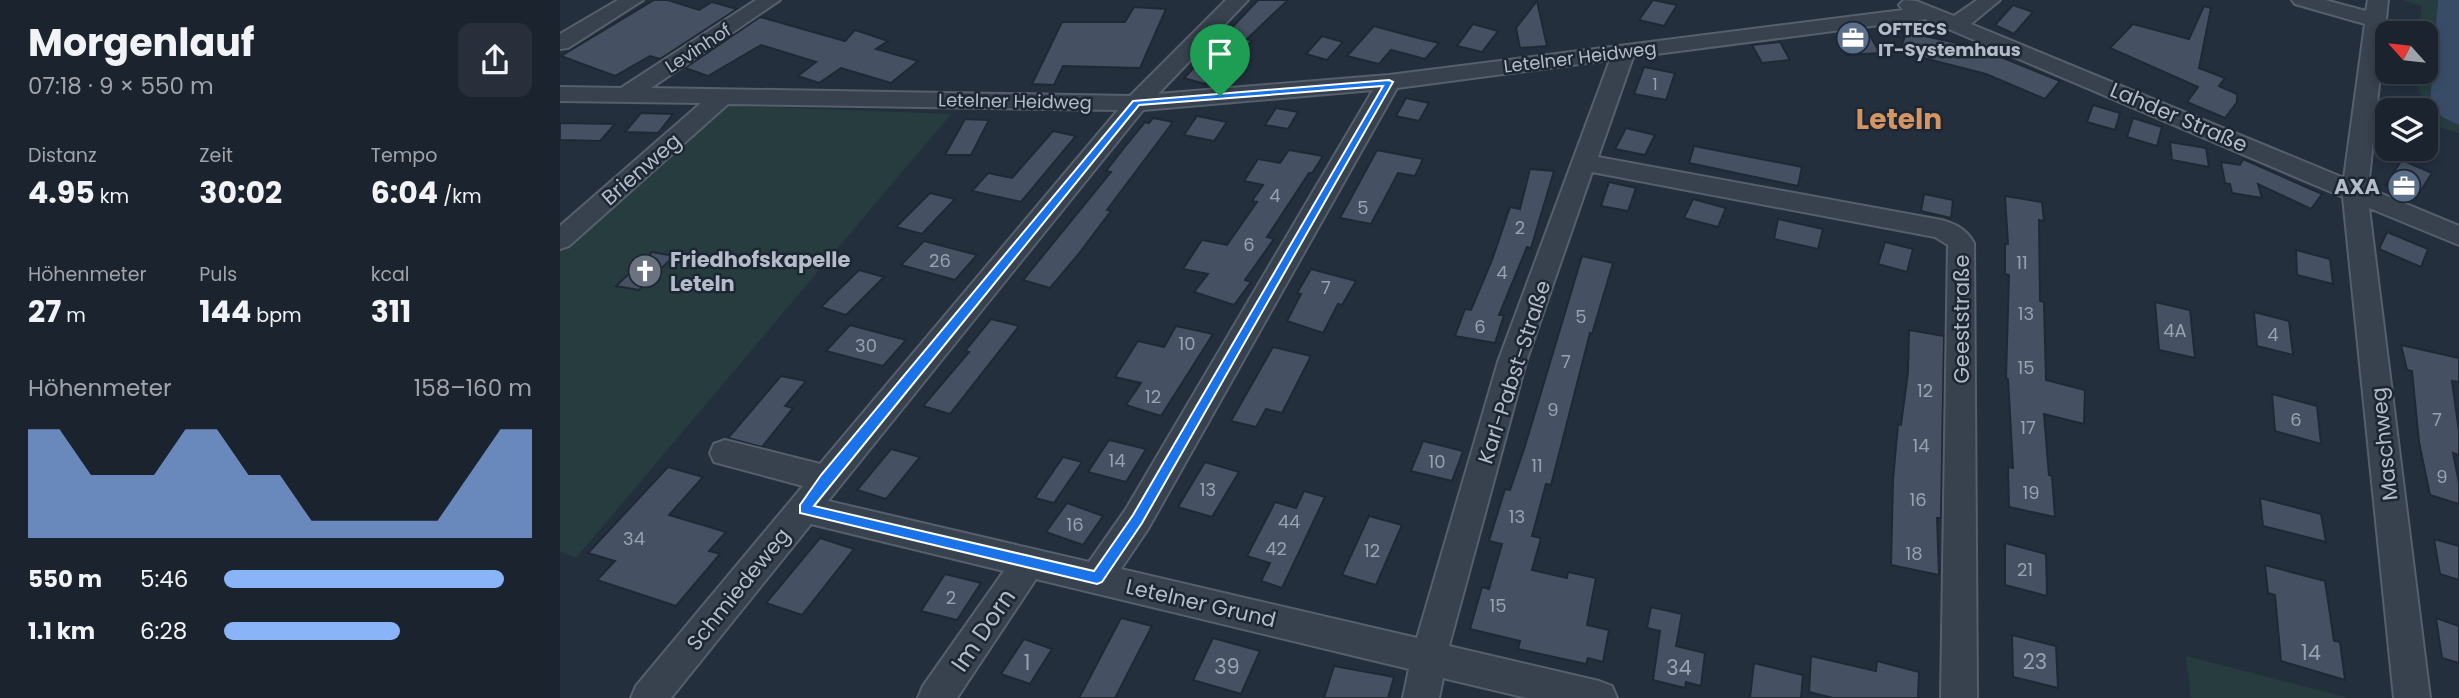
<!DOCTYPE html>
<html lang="de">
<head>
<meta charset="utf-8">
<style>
	:root { --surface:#1b232e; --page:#282f3a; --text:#f1f3f6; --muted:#a0a4aa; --line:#39404a; --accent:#8ab4f8 }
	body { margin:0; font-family:Poppins,sans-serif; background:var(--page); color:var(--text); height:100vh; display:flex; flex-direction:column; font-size:26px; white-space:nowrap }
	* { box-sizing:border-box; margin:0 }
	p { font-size:23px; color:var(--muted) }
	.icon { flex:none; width:38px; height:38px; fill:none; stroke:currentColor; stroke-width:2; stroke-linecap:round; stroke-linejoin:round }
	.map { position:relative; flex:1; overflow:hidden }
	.side { display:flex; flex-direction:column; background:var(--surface); width:560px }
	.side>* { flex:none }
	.needle { width:46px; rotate:297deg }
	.tools { position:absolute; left:1815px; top:21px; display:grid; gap:14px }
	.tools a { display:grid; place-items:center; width:63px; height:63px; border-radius:14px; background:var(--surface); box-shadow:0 4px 10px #0003,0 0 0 2px var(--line); font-size:35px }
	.pin { position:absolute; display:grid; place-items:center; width:60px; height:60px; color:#fff; margin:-72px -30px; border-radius:50% 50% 50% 0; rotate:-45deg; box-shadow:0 0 7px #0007 }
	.pin .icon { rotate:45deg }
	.round { display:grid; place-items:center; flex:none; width:74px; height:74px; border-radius:14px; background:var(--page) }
	.head { display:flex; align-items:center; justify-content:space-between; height:119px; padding:0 28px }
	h1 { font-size:38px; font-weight:700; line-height:52px }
	.stats { display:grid; grid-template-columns:repeat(3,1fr); gap:10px; height:119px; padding:7px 28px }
	.stats div { display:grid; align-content:center }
	.stats b { font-size:30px; font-weight:700 }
	.stats small { font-size:19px; font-weight:400 }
	.stats p { font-size:19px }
	.chart { height:196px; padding:14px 28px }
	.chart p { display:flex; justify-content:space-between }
	.chart svg { width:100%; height:126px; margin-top:7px; fill:var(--accent); opacity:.7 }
	ul { padding:0 28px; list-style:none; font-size:23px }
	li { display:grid; grid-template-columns:112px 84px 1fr; align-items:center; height:52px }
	li i { height:18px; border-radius:9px; background:var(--accent) }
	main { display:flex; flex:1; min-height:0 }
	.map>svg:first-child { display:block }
	.green { fill:#263c3f }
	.water { fill:#394c67 }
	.building { fill:#455162; stroke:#1f2835; stroke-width:2 }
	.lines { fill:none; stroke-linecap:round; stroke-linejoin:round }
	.minor-casing { stroke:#565f6c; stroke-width:4 }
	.minor { fill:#38414e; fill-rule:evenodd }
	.route { fill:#1a73e8; stroke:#fff; stroke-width:2; fill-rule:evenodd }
	.labels { text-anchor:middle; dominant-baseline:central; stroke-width:5; stroke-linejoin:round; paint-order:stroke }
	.far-number-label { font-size:16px; fill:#98a1af }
	.far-poi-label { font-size:18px; font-weight:bold; fill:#b4bcc9; stroke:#1d2633; text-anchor:start }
	.far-street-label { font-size:18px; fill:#b4bcc9; stroke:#1d2633 }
	.number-label { font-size:18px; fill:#98a1af }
	.street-label { font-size:21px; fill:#b4bcc9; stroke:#1d2633 }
	.poi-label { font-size:21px; font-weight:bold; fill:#b4bcc9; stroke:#1d2633; text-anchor:end }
	.near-number-label { font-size:21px; fill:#98a1af }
	.near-street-label { font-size:24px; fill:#b4bcc9; stroke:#1d2633 }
	.district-label { font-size:28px; font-weight:bold; fill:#d59563; stroke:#1d2633 }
</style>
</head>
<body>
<main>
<section class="side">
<div class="head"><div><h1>Morgenlauf</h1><p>07:18 · 9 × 550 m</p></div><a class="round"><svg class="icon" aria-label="share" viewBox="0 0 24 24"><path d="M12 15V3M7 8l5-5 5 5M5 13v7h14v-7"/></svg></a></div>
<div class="stats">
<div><p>Distanz</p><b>4.95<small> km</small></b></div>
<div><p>Zeit</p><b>30:02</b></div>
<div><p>Tempo</p><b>6:04<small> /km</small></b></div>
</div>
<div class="stats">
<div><p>Höhenmeter</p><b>27<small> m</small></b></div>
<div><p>Puls</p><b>144<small> bpm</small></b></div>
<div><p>kcal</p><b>311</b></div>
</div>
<div class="chart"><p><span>Höhenmeter</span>158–160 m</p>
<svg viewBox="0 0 160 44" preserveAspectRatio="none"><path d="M0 44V6L10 6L20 22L30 22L40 22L50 6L60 6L70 22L80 22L90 38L100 38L110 38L120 38L130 38L140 22L150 6L160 6V44z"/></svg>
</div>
<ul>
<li><b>550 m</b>5:46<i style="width:91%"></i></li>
<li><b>1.1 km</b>6:28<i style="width:57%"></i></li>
</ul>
</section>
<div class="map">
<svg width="1899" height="698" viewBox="0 0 1899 698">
	<rect width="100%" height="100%" fill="#242f3e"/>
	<!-- green -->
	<g class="green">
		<path d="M1842 0H1878L1870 102 1882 117 1899 125V133L1876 126 1856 84 1816 72 1821 30 1833 33H1827V72H1866V33H1858L1862 6Z"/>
		<path d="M159 105 391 114 16 558 0 551V245Z"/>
		<path d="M1626 656 1789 698H1631Z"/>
	</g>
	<!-- water -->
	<path class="water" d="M1878 0H1899V125L1882 117 1870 102Z"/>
	<!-- building -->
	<g class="building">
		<path d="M94 0H108L139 10 152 2 177 9 100 59 90 56 55 76 1 56Z"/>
		<path d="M698 0H728L687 39 692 41 670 65 675 66 661 81 650 78 645 84 624 78Z"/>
		<path d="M1093 0 1117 5 1104 26 1079 20Z"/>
		<path d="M977 1 987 46 960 48 956 28Z"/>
		<path d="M1453 5 1473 12 1454 34 1435 25Z"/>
		<path d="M1644 6 1651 8 1639 68 1665 78 1659 86 1677 94V102L1665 118 1627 102 1638 87 1550 48 1573 24 1629 39Z"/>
		<path d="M574 7 606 9 580 68 503 66 494 85 472 84 502 22H565Z"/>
		<path d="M200 17 285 41 295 30 328 41 316 49 358 61 331 83 281 68 259 83 238 76 256 62 201 45 148 76 125 68Z"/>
		<path d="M913 24 938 31 922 52 897 46Z"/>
		<path d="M814 26 858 38 879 43 865 59 831 50 819 64 787 56Z"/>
		<path d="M1346 32 1434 51 1439 54 1438 56 1500 81 1485 99 1426 74 1340 52Z"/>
		<path d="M1309 34 1320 53 1287 55 1276 37Z"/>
		<path d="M762 36 783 42 767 60 746 54Z"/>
		<path d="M1220 42 1230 60 1202 63 1192 45Z"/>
		<path d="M1084 67 1115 73 1106 100 1074 94Z"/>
		<path d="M846 98 869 103 859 121 836 116Z"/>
		<path d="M1533 105 1560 113 1555 130 1527 122Z"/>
		<path d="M716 108 738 112 728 129 705 125Z"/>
		<path d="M81 113 113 114 98 133 65 132Z"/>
		<path d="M637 116 667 122 654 141 624 135Z"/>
		<path d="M593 118 613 122 547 210 551 211 517 256 490 288 463 280 551 172 546 171 567 144 585 122 589 123Z"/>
		<path d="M1573 118 1602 127 1597 146 1567 137Z"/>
		<path d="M405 119 429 120 411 155H385Z"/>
		<path d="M0 123 55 124 40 141 0 140Z"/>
		<path d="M1066 128 1095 135 1085 155 1055 149Z"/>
		<path d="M493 131 516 136 461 202 412 191 428 173 452 178Z"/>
		<path d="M1610 142 1646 148 1649 167 1612 160Z"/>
		<path d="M1134 146 1242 167 1238 186 1129 163Z"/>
		<path d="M729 150 763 156 752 173H749L707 237 714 239 685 280 691 282 674 305 634 292 648 274 623 269 642 240 667 245 697 202 692 201 703 185 684 181 698 159 720 163Z"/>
		<path d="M817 150 863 159 855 176 838 173 811 224 780 218Z"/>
		<path d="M1683 159 1762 194 1751 209 1698 184 1702 198 1672 193 1670 184 1665 183 1661 162 1680 165Z"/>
		<path d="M1842 160 1872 173 1856 198 1825 185Z"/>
		<path d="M970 169 994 171 971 248 967 247 939 315H944L935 343 895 336 905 309 911 310 932 260 950 207 960 209Z"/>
		<path d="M1049 182 1076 188 1068 211 1041 206Z"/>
		<path d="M370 193 395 199 362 234 336 227Z"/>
		<path d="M1364 194 1393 200 1391 218 1361 211Z"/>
		<path d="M1445 196 1482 202 1484 221 1479 220 1480 301 1484 302 1486 380 1525 390 1524 424 1484 414 1489 475 1492 476 1495 517 1449 507 1448 467 1453 468 1448 379 1446 378 1449 275 1445 274V244H1448Z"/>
		<path d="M1133 199 1166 208 1158 227 1124 218Z"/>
		<path d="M1218 219 1263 229 1258 249 1214 239Z"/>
		<path d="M1827 232 1868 249 1861 267 1819 249Z"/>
		<path d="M364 241 417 255 395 280 341 265Z"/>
		<path d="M1325 242 1353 249 1347 272 1318 264Z"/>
		<path d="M1736 250 1770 259 1773 284 1737 275Z"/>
		<path d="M92 252 114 256 79 290 56 286Z"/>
		<path d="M1022 256 1053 263 1032 334 1030 333 991 485 986 484 972 536 981 538 972 570 1007 578 1008 572 1036 578 1027 625 1049 630 1043 662 1028 658 1026 664 958 649 960 641 910 629 922 587 929 589 942 544 929 541 945 489 950 490 965 446Z"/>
		<path d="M751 269 796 281 782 305 778 304 763 333 727 321 741 294 737 293Z"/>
		<path d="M299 270 324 277 286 315 261 307Z"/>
		<path d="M1595 302 1630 310 1635 358 1599 350Z"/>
		<path d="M1694 312 1729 321 1733 355 1697 346Z"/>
		<path d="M431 319 459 326 390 414 363 406 409 352 405 351Z"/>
		<path d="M290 325 346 340 323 366 266 351Z"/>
		<path d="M616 326 653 334 601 416 566 405 581 383 555 377 578 341 604 347Z"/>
		<path d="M1349 330 1384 336 1381 518H1377L1379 575 1331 565 1333 480 1338 424 1341 425 1348 372Z"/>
		<path d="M1841 345 1899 358V382L1892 381 1899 431V455L1893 453 1899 483V504L1870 495 1859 442 1852 371 1847 370Z"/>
		<path d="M713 347 751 356 722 413 706 409 696 427 671 421Z"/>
		<path d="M221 376 246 381 225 406 233 408 202 447 168 438Z"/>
		<path d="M1712 394 1757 406 1761 444 1715 431Z"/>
		<path d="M549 440 586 449 566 482 528 472Z"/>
		<path d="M863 441 903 451 892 481 851 471Z"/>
		<path d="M331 449 360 457 326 499 297 490Z"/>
		<path d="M503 457 522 462 494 503 475 498Z"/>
		<path d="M645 462 679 472 652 517 618 507Z"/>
		<path d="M108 467 143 477 109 515 166 532 149 551 160 554 116 606 37 580 55 561 28 553Z"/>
		<path d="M744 491 765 497 731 569 722 588 701 581 710 563 687 556 715 502 736 508Z"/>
		<path d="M1700 498 1761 514 1766 542 1703 526Z"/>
		<path d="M507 503 543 516 523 545 486 532Z"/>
		<path d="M809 516 842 525 816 585 782 575Z"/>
		<path d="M260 538 294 549 242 615 206 603Z"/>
		<path d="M1874 539 1899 546V580L1880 574Z"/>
		<path d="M1445 543 1486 554 1487 596 1445 585Z"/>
		<path d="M1705 565 1765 581 1774 641 1780 642 1785 680 1721 661 1715 595 1708 593Z"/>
		<path d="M385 574 421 583 397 620 361 611Z"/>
		<path d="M1091 607 1122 614 1116 646 1145 653 1141 686 1126 682 1125 688 1093 680 1100 631 1087 628Z"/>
		<path d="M561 618 592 626 555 698H519Z"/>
		<path d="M1876 618 1899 626V663L1882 658Z"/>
		<path d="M1452 635 1496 646 1498 688 1453 677Z"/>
		<path d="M653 638 700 651 681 694 633 680Z"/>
		<path d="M464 639 492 649 470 684 441 674Z"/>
		<path d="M1251 656 1316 671 1317 661 1359 672 1358 698H1273L1249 692Z"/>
		<path d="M1194 663 1243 675 1241 698H1190Z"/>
		<path d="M774 666 834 677 828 698H764Z"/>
	</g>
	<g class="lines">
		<defs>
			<g id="minor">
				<path d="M58 0H83L8 48 0 49V34Z"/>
				<path d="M196 0H220L91 88 570 96 666 0H688L598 94 829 75 1343 10 1339 5 1344 0 1356 1 1394 16 1417 0H1440L1411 24 1784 178 1805 24 1735 4 1732 0H1765L1806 11 1808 0H1828L1808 188 1899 226V245L1809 208 1870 698H1834L1783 197 1365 19 1073 57 1038 157 1381 220C1396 224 1406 229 1414 243L1417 698H1381L1388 245 1375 237 1032 172 966 362 889 646 1039 681 1052 686 1057 698H967L883 678 879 698H843L849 669 476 579 397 698H358L363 686 444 571 251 524 111 698H71L76 686 243 486 154 462 150 453 154 444 165 440 260 464 558 110 168 104 9 246 0 249V226L141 103 0 101V87L61 88ZM1050 60 938 362 857 638 561 569 588 529 837 88ZM813 90 566 509 529 562 268 501 583 110Z"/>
			</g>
		</defs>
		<!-- minor casing -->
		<use href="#minor" class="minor-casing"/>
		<!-- minor -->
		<use href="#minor" class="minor"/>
	</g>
	<!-- route -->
	<path class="route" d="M829 80 833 82 582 523 542 582 537 584 240 513V505L261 475 573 101ZM823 86 573 515 534 571 254 506 579 105Z"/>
	<!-- icons -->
	<defs>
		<symbol id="office-disc" viewBox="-11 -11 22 22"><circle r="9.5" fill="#5c6f8a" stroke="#1d2633"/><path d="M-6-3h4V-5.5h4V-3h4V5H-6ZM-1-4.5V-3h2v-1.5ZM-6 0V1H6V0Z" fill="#fff"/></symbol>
		<symbol id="church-disc" viewBox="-11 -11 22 22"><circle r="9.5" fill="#6b7280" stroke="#1d2633"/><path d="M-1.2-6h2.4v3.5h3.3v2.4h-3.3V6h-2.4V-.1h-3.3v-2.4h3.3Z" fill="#fff"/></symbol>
	</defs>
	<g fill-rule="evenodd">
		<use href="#office-disc" x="1274" y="19" width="38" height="38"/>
		<use href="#office-disc" x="1825" y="167" width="38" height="38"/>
		<use href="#church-disc" x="66" y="252" width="38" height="38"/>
	</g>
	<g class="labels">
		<!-- far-number labels -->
		<g class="far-number-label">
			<text x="1095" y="84">1</text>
		</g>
		<!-- far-poi labels -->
		<g class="far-poi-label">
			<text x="1318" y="28">OFTECS<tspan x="1318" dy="21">IT-Systemhaus</tspan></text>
		</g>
		<!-- far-street labels -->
		<g class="far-street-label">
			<text transform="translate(138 48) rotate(-33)">Levinhof</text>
			<text transform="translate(1020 57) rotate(-7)">Letelner Heidweg</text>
			<text transform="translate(455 101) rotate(1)">Letelner Heidweg</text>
		</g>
		<!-- number labels -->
		<g class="number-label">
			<text x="715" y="195">4</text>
			<text x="803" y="207">5</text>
			<text x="960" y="227">2</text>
			<text x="689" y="244">6</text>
			<text x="380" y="260">26</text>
			<text x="1462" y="262">11</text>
			<text x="942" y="272">4</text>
			<text x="766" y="287">7</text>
			<text x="1466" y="313">13</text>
			<text x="1021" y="316">5</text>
			<text x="920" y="326">6</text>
			<text x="1615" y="330">4A</text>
			<text x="1713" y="334">4</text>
			<text x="627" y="343">10</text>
			<text x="306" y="345">30</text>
			<text x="1006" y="361">7</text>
			<text x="1466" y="367">15</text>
			<text x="1365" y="390">12</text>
			<text x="593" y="396">12</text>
			<text x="993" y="409">9</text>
			<text x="1736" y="419">6</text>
			<text x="1877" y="419">7</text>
			<text x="1468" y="427">17</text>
			<text x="1361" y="445">14</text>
			<text x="557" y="460">14</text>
			<text x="877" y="461">10</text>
			<text x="977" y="465">11</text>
			<text x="1882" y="476">9</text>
			<text x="648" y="489">13</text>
			<text x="1471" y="492">19</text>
			<text x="1358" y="499">16</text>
			<text x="957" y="516">13</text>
			<text x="729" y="521">44</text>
			<text x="515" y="524">16</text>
			<text x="74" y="538">34</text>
			<text x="716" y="548">42</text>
			<text x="812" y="550">12</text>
			<text x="1354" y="553">18</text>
			<text x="1465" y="569">21</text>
			<text x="391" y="597">2</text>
			<text x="938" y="605">15</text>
		</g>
		<!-- street labels -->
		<g class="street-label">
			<text transform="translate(1619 117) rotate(23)">Lahder Straße</text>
			<text transform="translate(81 169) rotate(-41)">Brienweg</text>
			<text transform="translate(1401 319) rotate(-90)">Geeststraße</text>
			<text transform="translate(954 372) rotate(-72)">Karl-Pabst-Straße</text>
			<text transform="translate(1824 444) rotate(-96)">Maschweg</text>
			<text transform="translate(178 589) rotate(-51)">Schmiedeweg</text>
			<text transform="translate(641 603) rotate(13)">Letelner Grund</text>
		</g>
		<!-- poi labels -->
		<g class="poi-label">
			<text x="1820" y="186">AXA</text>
			<text x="110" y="259" text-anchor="start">Friedhofskapelle<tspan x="110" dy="24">Leteln</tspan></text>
		</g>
		<!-- near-number labels -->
		<g class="near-number-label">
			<text x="1751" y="652">14</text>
			<text x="1475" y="661">23</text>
			<text x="467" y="662">1</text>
			<text x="667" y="666">39</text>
			<text x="1119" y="667">34</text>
		</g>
		<!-- near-street labels -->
		<g class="near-street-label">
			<text transform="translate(423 630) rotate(-56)">Im Dorn</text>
		</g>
		<!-- district labels -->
		<g class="district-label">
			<text x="1339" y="119">Leteln</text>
		</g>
	</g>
</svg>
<div class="tools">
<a><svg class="needle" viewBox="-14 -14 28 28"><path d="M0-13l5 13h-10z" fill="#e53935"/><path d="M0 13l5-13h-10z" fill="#a0a4aa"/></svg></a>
<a><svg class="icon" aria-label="layers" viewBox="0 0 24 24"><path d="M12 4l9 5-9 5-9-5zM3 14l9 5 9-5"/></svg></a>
</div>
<div class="pin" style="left:660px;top:96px;background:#1e9e55"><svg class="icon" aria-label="arrive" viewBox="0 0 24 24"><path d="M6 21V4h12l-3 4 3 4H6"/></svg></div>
</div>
</main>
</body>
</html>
